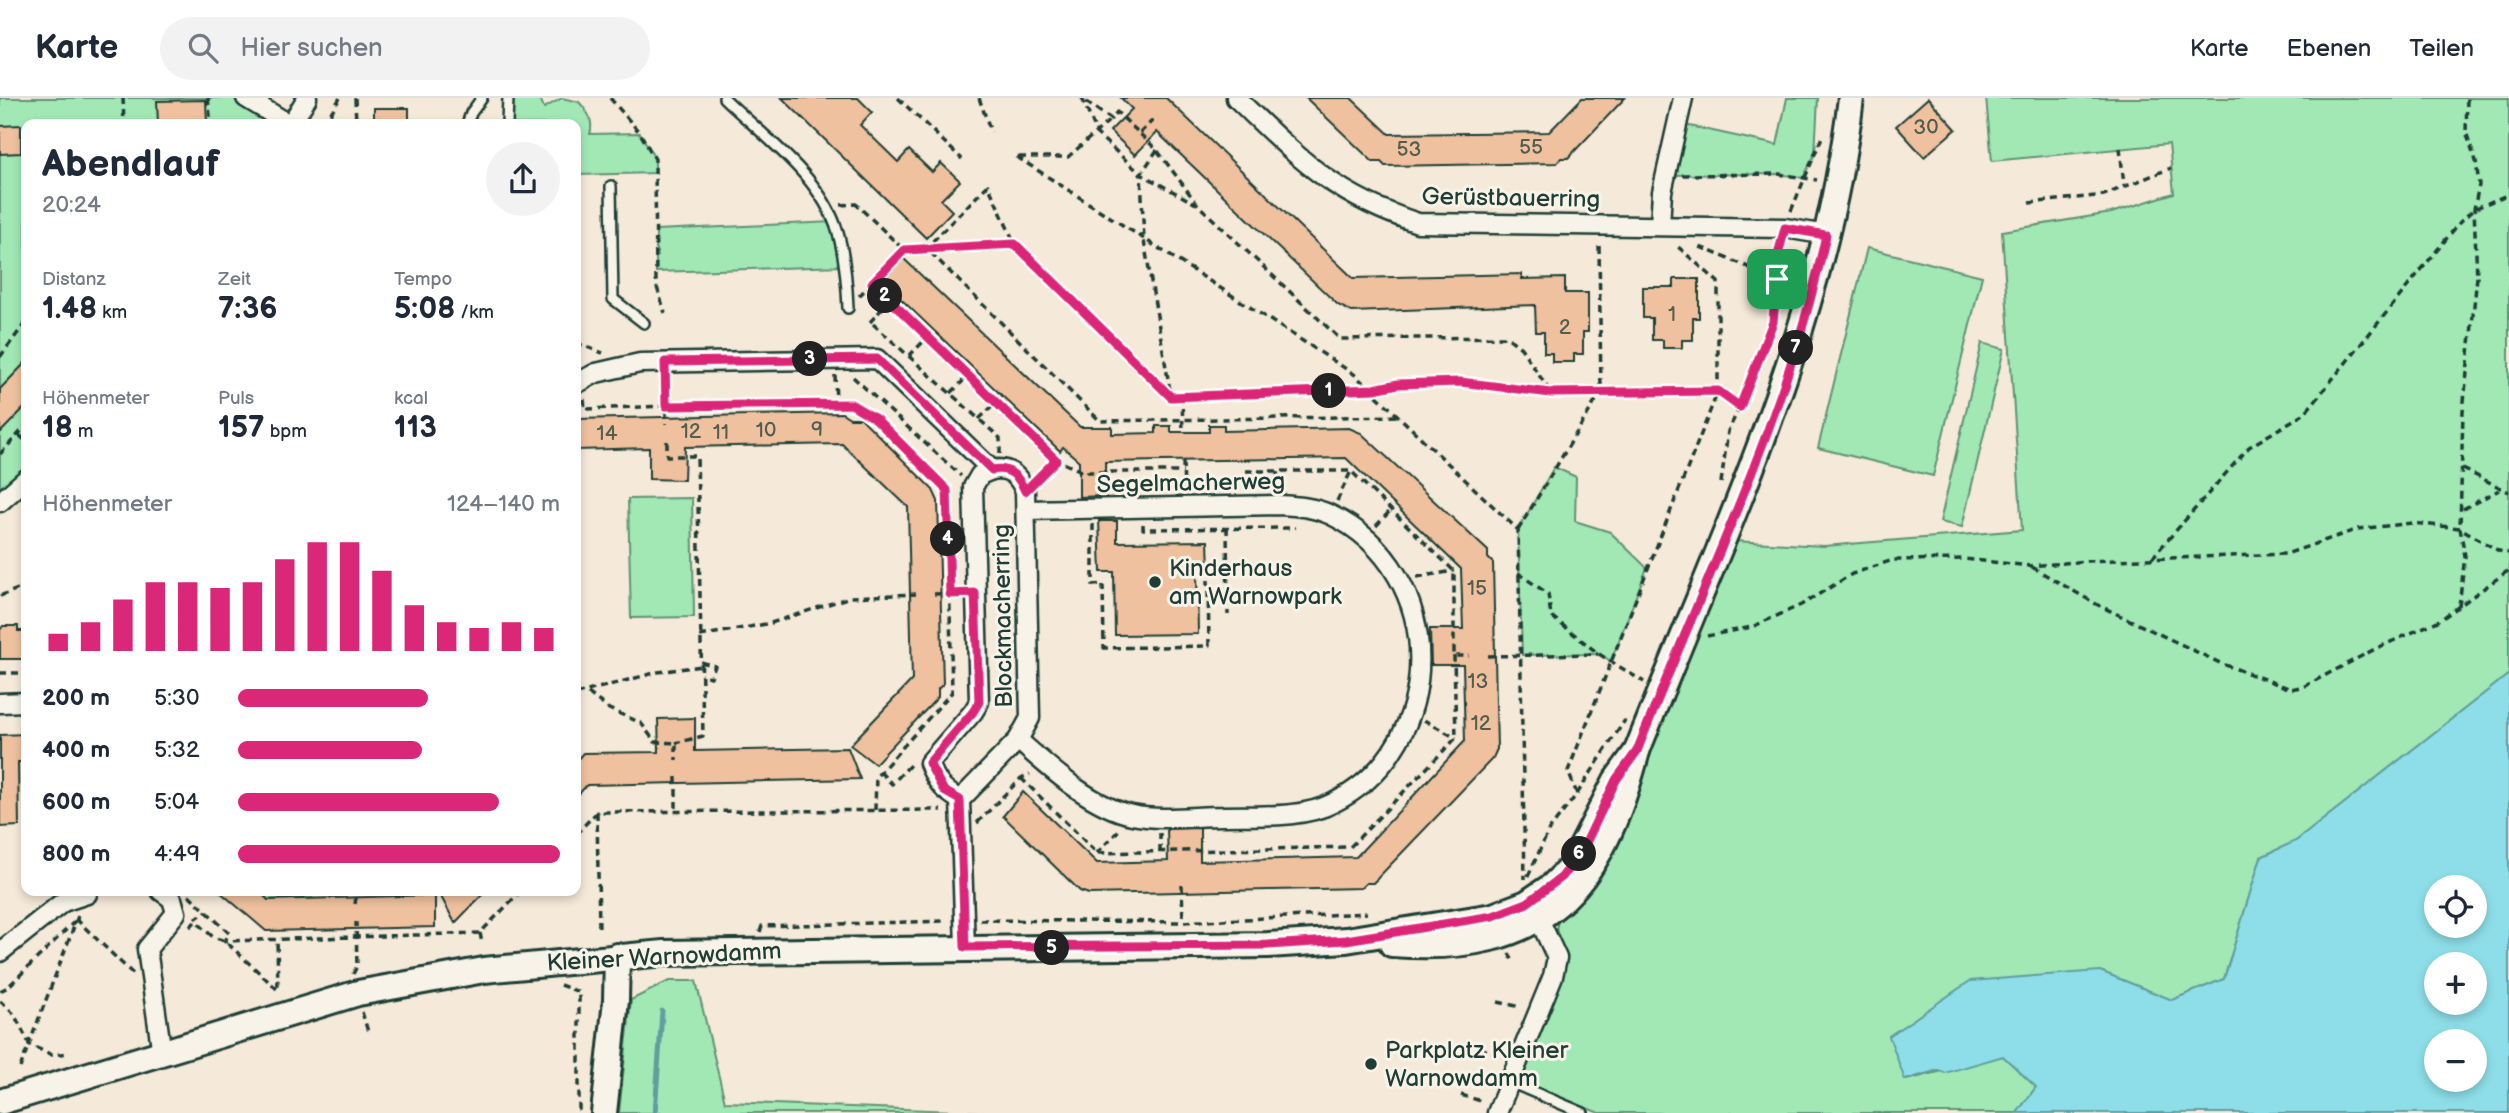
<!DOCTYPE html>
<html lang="de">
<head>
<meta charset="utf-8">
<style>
	:root { --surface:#fff; --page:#f2f2f3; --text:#1f2937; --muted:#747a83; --line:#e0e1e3; --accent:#db2777 }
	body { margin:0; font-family:"Balsamiq Sans",sans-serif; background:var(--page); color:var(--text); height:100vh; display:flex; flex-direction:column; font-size:26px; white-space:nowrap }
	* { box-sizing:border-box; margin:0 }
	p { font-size:23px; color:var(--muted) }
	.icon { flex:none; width:38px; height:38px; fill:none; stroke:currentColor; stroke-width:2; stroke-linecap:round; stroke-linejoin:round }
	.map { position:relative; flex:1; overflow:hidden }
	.sheet { position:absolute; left:21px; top:21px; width:560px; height:777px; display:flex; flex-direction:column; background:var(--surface); border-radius:14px; box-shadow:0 4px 10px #0003 }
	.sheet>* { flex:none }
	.buttons { position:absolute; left:2424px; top:777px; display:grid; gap:14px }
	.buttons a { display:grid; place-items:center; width:63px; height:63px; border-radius:50%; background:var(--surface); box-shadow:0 4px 10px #0003; font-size:35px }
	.pin { position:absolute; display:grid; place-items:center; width:60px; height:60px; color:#fff; margin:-30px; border-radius:14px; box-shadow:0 4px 10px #0006 }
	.km { position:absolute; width:35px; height:35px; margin:-18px; border-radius:50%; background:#222; color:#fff; font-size:19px; line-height:35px; text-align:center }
	.round { display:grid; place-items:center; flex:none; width:74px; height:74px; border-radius:37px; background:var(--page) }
	.head { display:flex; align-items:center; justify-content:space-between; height:119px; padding:0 21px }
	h1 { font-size:38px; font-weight:700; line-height:52px }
	.stats { display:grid; grid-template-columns:repeat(3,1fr); gap:10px; height:119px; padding:7px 21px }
	.stats div { display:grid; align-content:center }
	.stats b { font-size:30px; font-weight:700 }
	.stats small { font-size:19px; font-weight:400 }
	.stats p { font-size:19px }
	.chart { height:196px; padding:14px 21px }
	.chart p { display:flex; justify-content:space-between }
	.chart svg { width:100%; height:126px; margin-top:7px; stroke:var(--accent); stroke-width:6 }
	ul { padding:0 21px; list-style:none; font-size:23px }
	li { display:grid; grid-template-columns:112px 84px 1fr; align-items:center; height:52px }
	li i { height:18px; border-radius:9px; background:var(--accent) }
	header { display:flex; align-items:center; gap:42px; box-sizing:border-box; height:98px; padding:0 35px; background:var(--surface); border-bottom:2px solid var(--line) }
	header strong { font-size:33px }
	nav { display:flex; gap:38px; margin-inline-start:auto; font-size:24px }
	.search { width:490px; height:63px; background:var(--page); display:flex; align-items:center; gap:18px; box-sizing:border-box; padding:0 24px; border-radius:38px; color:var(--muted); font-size:26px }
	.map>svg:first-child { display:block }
	.green { fill:#a1e8b5; stroke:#609274; stroke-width:2 }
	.water { fill:#8ddee8; stroke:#619ea0; stroke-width:2; fill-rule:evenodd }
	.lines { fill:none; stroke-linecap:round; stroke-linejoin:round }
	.stream { stroke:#619ea0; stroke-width:5 }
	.building { fill:#efc19f; stroke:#1f3d34; stroke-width:2 }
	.lane-casing { stroke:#1f3d34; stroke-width:14 }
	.street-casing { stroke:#1f3d34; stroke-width:23 }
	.secondary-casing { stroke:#1f3d34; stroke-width:30 }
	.path { stroke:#1f3d34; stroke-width:3.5; stroke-dasharray:7 5; stroke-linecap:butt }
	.lane { stroke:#f7f3e8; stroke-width:9 }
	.street { stroke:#f7f3e8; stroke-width:18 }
	.secondary { stroke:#f7f3e8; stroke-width:24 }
	.route-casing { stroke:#fff; stroke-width:14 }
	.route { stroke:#db2777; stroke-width:9 }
	.poi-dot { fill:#1f3d34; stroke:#f7f3e8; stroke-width:2.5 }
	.labels { text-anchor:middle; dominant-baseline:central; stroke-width:6; stroke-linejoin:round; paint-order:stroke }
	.number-label { font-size:21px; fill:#535e4f }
	.street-label { font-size:24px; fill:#1f3d34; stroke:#f7f3e8 }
	.poi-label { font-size:24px; fill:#1f3d34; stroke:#f7f3e8; text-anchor:start }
</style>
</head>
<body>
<header>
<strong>Karte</strong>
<div class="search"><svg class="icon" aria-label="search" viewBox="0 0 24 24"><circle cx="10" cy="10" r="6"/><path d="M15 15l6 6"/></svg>Hier suchen</div>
<nav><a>Karte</a><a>Ebenen</a><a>Teilen</a></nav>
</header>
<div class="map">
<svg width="2509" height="1015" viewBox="0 0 2509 1015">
	<rect width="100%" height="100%" fill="#f5e9d9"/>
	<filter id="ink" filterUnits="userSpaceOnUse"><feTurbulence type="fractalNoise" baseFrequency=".0143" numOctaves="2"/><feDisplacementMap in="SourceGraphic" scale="14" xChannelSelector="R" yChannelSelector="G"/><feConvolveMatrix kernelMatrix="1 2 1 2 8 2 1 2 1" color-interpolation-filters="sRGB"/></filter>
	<g filter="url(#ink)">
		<!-- green -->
		<g class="green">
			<path d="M0 0H246L289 26H26V381L0 404Z"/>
			<path d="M508 0H540L544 10 562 0 579 4C588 14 594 23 590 36L640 35 655 61V75L576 77V26H507Z"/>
			<path d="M1787 0H1818L1815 56 1803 80 1779 76 1667 77 1676 30 1690 28 1777 47Z"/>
			<path d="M1986 0H2509V576L2296 743 2261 759 2224 881 2172 902 2100 873 1906 982 2003 958 2036 989 2017 1015H1599L1518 982 1564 867 1556 834 1558 820 1733 443 1824 448 2022 432 2002 133 2111 115 2174 95 2169 46 1992 63Z"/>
			<path d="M834 124 844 168 656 174V132Z"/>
			<path d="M1867 150 1982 178 1933 378 1818 350Z"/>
			<path d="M1982 245 2004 251 1962 429 1940 424Z"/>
			<path d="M1554 369 1576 379 1575 423 1610 434 1647 470 1611 563 1599 556 1522 557 1518 432Z"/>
			<path d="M692 400 694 519 631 520 628 401Z"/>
			<path d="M259 793H314L312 800 268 802Z"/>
			<path d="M669 883H696L725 1004 1005 1015H619L631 902Z"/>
		</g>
		<!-- water -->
		<path class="water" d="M2509 576V1015H2017L2036 989 2003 958 1945 975 1938 972 1905 982 1889 938 1970 883 2100 873 2172 902 2224 881 2261 759 2296 743ZM2436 789H2474V828H2436ZM2436 866H2474V905H2436ZM2436 943H2474V982H2436Z"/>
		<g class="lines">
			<!-- stream -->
			<path class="stream" d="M655 1015 662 913"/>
		</g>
		<!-- building -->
		<g class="building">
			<path d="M782 0H858L872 14 860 27 898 64 909 52 932 74 941 65 960 83 941 102 952 113 926 140Z"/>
			<path d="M1121 0H1166L1353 180 1522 176V181L1565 180V195H1588V234H1583V256H1574V264H1552V255H1544V234H1536L1535 207 1352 214 1338 207 1157 34 1135 57 1110 33 1132 11Z"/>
			<path d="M1306 0H1351L1389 36 1549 34 1582 0H1625L1568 60H1561L1557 65 1385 68 1381 64H1373Z"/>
			<path d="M1928 0 1956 31 1924 59 1896 28Z"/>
			<path d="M206 2 207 26H158L157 3Z"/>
			<rect x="374" y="10" width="35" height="16"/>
			<path d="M21 27V55L0 56V28Z"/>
			<path d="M903 160 1080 329H1112V336L1156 335V328H1171V334H1209V327H1224V333L1349 330 1361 335 1488 453V460L1493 465 1497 651 1493 660 1373 785H1366L1361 790 1089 796 1080 793 1003 718 1023 694 1097 765 1168 763 1167 731 1200 730V763L1356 759 1465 643 1463 567H1431L1430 531H1463L1461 471 1346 360 1105 364 1106 398 1079 399V363L1063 349 1060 353 882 183Z"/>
			<path d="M1674 181H1699V220H1693V242H1682V250H1663V242H1652V220H1643V189H1674Z"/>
			<path d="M26 264V308L0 335V291Z"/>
			<path d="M842 315 850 320H861L933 392 938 403 943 586 938 591V599L875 666 850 647 912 582 908 409 842 346 685 349 684 382 649 381V350L576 352V321Z"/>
			<path d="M1099 423H1117V444L1208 443 1209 472H1197L1198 536 1115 537 1114 474H1101Z"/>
			<path d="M3 528H18V533H26V561H0V532Z"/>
			<path d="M695 620V653L848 650 860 681 587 687 576 699V663L583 655 659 654 658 621Z"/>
			<path d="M26 636V664H18L19 728 0 729V637Z"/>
			<path d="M219 793H259L268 802 435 797V829L266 833Z"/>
			<path d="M438 793H486L455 825Z"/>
		</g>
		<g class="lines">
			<defs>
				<g id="lane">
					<path d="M724 0C764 39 822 79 838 135 845 159 847 185 848 210"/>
					<path d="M467 26 471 15 482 0"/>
					<path d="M507 26 508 0"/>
					<path d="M611 88 613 201 644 225"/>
					<path d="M1510 984 1583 1015"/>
				</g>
				<g id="street">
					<path d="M246 0 289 26"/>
					<path d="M1236 0C1299 60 1332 97 1418 125L1785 130 1827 137"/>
					<path d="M291 26 307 0"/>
					<path d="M1660 127 1662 94 1683 0"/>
					<path d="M576 286 596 275 640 265 877 261 992 372C1010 368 1019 379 1025 393L1030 620 1018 642 960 702 965 849"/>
					<path d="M0 404 26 381"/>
					<path d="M0 605 26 604"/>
					<path d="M1018 642C1050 670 1090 708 1132 717 1161 723 1194 718 1223 718 1257 717 1302 721 1333 705 1449 647 1448 473 1331 417 1314 409 1296 408 1279 407L1026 412"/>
					<path d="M960 702C943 692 936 684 929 665L973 614 979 604 973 389 980 377 992 372"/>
					<path d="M161 793 172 801 176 815 147 851 162 956"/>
					<path d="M0 854 63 804 87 796"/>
					<path d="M1497 1015 1553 878 1557 860 1539 821"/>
				</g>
				<g id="secondary">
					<path d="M1392 846C1545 858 1601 791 1637 653 1721 439 1824 231 1851 0"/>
					<path d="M0 1004 358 895 484 872 664 855 1268 847 1346 842 1493 818 1527 805 1552 788 1572 768 1616 682 1637 653"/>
					<path d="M604 1015 616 902 617 858"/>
				</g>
			</defs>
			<!-- lane casing -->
			<use href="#lane" class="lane-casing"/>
			<!-- street casing -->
			<use href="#street" class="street-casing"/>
			<!-- secondary casing -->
			<use href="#secondary" class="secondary-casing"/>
			<!-- path -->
			<g class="path">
				<path d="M123 0 124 26"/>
				<path d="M208 0 211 26"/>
				<path d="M355 0 356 26"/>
				<path d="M610 0 640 35 655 61 656 186 665 215"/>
				<path d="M898 0 962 61"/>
				<path d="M979 0 991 34"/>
				<path d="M1082 0 1097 36 1141 76 1196 106"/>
				<path d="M1086 4 1111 21 1117 14 1157 52 1198 107 1340 241 1507 239 1521 250 1551 295"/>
				<path d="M324 26 340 0"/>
				<path d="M1140 35 1153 22"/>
				<path d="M2120 50 2124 87"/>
				<path d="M1157 52 1141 76 1144 143 1171 298"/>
				<path d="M1017 59 1354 276 1518 432 1525 781"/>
				<path d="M1019 59H1068L1111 21"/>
				<path d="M1682 77 1779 76 1817 82"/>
				<path d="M2029 105 2104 97 2171 70"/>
				<path d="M841 107 856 106 904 152"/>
				<path d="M1791 113 1822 39"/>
				<path d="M1015 146 926 150 1100 323 1400 318"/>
				<path d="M1700 149 1777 181"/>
				<path d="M872 185 1056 362 1084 374H1183"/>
				<path d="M859 198 904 152 926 150 988 87 1015 146 1171 299 1374 291 1398 286 1459 284 1551 295 1718 293 1740 309"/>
				<path d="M870 224 890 202"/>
				<path d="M873 226 1000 340V356"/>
				<path d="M576 245 603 255"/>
				<path d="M909 258 928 239"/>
				<path d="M0 259 26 224"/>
				<path d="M835 277 836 306"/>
				<path d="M853 279 961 378"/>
				<path d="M666 281V308L851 306 876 321 947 392 952 594 876 679 875 712"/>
				<path d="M951 295 968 278"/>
				<path d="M1182 298 1183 334"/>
				<path d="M584 301 585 311 666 308V326"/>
				<path d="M979 321 996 305"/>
				<path d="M19 337 26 343"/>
				<path d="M667 343V358H697L703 638 676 645"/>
				<path d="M0 356 26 328"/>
				<path d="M1183 364 1184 393"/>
				<path d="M2463 371 2509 394"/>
				<path d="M1246 373H1351L1454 473V558H1469"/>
				<path d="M1278 374V391"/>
				<path d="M1039 379 1056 362"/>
				<path d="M1721 385 1728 333 1752 284 1773 224 1781 147"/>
				<path d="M1337 403 1351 373"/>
				<path d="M2463 411 2499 392"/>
				<path d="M1093 426V487L1103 486 1104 550 1209 548 1208 482"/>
				<path d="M1143 426V431L1295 430"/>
				<path d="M1376 428 1390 413"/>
				<path d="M1227 429 1228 517"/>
				<path d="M1518 432 1601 294 1599 147"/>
				<path d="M2152 460 2249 349 2305 315 2460 124 2474 111 2509 96"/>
				<path d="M2032 469 2098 507 2220 565 2291 591 2305 588 2375 551 2440 522 2509 472"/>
				<path d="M1518 475 1548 496 1551 518 1599 556 1644 584"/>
				<path d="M1417 479 1454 473"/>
				<path d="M934 496 960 495"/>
				<path d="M0 498 26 488"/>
				<path d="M2459 508 2465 458 2460 430 2463 313 2477 179 2474 111 2479 87 2476 63 2466 34 2467 0"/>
				<path d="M700 538 771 525 850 499 916 496"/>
				<path d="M1707 538 1752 529 1801 507 1852 476 1893 462 1964 461 2030 468 2087 463 2286 456 2358 431 2413 425 2460 430 2499 453 2509 455"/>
				<path d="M1488 558 1598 556"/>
				<path d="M701 564 715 568 711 579 701 577"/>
				<path d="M0 575H26"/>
				<path d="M588 595 609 611 641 625 655 644 676 645V662"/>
				<path d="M576 596 658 574 701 568"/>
				<path d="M1424 622 1456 640"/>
				<path d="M880 674 892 686 910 667"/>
				<path d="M676 679V713"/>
				<path d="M1021 680 1097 755 1350 749 1456 640 1454 558"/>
				<path d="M1577 696 1568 673 1718 293V184L1677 148"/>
				<path d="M597 714 599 833"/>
				<path d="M977 725 1021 680 1030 676"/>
				<path d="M1160 735V754"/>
				<path d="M576 736 597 714 941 712"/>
				<path d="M1097 755 1120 731"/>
				<path d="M1528 778 1549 732 1577 696 1625 622"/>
				<path d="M1182 787 1183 823"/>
				<path d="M189 797 229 835 225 843 480 835 521 793"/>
				<path d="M355 806 357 793"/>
				<path d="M76 821 133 876"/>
				<path d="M195 821 207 813"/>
				<path d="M980 822 1183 824 1367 815"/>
				<path d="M190 829 196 823 213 839 225 843 278 892 277 841"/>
				<path d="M760 834 762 828 947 823"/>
				<path d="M480 835 482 845"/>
				<path d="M1509 855 1514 866"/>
				<path d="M353 876 357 868 356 824"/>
				<path d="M560 887 579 894V1015"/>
				<path d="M0 893 8 889 75 823"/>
				<path d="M0 903 14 916 30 947 52 957 69 955"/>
				<path d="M1498 904 1521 909"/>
				<path d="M362 914 369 937"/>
				<path d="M1480 950 1503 958"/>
				<path d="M20 970 78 818"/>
				<path d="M1461 997 1481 1003"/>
			</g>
			<!-- lane -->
			<use href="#lane" class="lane"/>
			<!-- street -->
			<use href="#street" class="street"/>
			<!-- secondary -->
			<use href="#secondary" class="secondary"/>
		</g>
	</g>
	<g class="lines" filter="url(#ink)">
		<defs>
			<path id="route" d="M1785 130 1826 137C1788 316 1704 483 1637 653L1616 682 1583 751 1562 779 1527 805 1493 818 1346 842 1268 847 965 849 960 702 944 693 929 665 973 614 979 604 975 495 950 496 947 392 876 321 851 306 666 308 665 264 877 261 992 372C1010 368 1019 379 1025 393L1056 362 872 185 904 152 1015 146 1171 299 1374 291 1398 286 1460 284 1551 295 1718 293 1740 309 1773 224 1779 153Z"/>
		</defs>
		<!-- route casing -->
		<use href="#route" class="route-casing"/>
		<!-- route -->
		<use href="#route" class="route"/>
	</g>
	<!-- markers -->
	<g class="poi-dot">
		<circle cx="1155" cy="484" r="7"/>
		<circle cx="1371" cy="966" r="7"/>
	</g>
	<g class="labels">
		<!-- number labels -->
		<g class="number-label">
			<text x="1926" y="29">30</text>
			<text x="1531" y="49">55</text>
			<text x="1409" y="51">53</text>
			<text x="1672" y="216">1</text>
			<text x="1565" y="229">2</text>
			<text x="817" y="331">9</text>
			<text x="766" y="332">10</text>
			<text x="691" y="333">12</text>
			<text x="721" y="334">11</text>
			<text x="607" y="335">14</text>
			<text x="1477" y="490">15</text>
			<text x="1478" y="583">13</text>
			<text x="1481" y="625">12</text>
		</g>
		<!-- street labels -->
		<g class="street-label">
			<text transform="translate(1511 100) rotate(1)">Gerüstbauerring</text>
			<text transform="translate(1191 385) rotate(-1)">Segelmacherweg</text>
			<text transform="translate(1003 518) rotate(-91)">Blockmacherring</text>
			<text transform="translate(664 859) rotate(-3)">Kleiner Warnowdamm</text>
		</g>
		<!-- poi labels -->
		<g class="poi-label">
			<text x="1169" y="470">Kinderhaus<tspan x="1169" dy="28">am Warnowpark</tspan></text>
			<text x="1385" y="952">Parkplatz Kleiner<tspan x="1385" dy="28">Warnowdamm</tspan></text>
		</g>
	</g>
</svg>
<div class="buttons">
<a><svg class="icon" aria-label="locate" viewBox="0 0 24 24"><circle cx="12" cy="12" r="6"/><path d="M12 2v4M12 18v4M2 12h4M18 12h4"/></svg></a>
<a>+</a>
<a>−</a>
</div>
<div class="pin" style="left:1777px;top:181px;background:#1e9e55"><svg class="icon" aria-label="arrive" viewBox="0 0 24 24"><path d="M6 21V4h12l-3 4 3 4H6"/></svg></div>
<b class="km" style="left:1329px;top:293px">1</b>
<b class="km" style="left:885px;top:198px">2</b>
<b class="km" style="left:810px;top:261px">3</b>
<b class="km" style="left:948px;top:441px">4</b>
<b class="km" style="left:1052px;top:850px">5</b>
<b class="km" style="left:1579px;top:756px">6</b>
<b class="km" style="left:1796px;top:250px">7</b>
<section class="sheet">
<div class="head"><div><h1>Abendlauf</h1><p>20:24</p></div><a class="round"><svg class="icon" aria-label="share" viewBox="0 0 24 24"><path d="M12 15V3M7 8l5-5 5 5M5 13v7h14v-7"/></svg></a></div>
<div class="stats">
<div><p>Distanz</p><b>1.48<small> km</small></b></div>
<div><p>Zeit</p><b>7:36</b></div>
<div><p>Tempo</p><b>5:08<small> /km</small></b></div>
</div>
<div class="stats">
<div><p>Höhenmeter</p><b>18<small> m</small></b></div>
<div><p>Puls</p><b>157<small> bpm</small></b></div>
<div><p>kcal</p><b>113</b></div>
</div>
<div class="chart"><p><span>Höhenmeter</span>124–140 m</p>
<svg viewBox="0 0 160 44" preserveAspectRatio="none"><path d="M5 44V38M15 44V34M25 44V26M35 44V20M45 44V20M55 44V22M65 44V20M75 44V12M85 44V6M95 44V6M105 44V16M115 44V28M125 44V34M135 44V36M145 44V34M155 44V36"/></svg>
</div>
<ul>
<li><b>200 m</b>5:30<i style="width:59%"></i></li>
<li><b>400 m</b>5:32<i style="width:57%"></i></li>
<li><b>600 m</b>5:04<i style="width:81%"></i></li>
<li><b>800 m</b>4:49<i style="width:100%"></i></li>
</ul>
</section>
</div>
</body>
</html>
